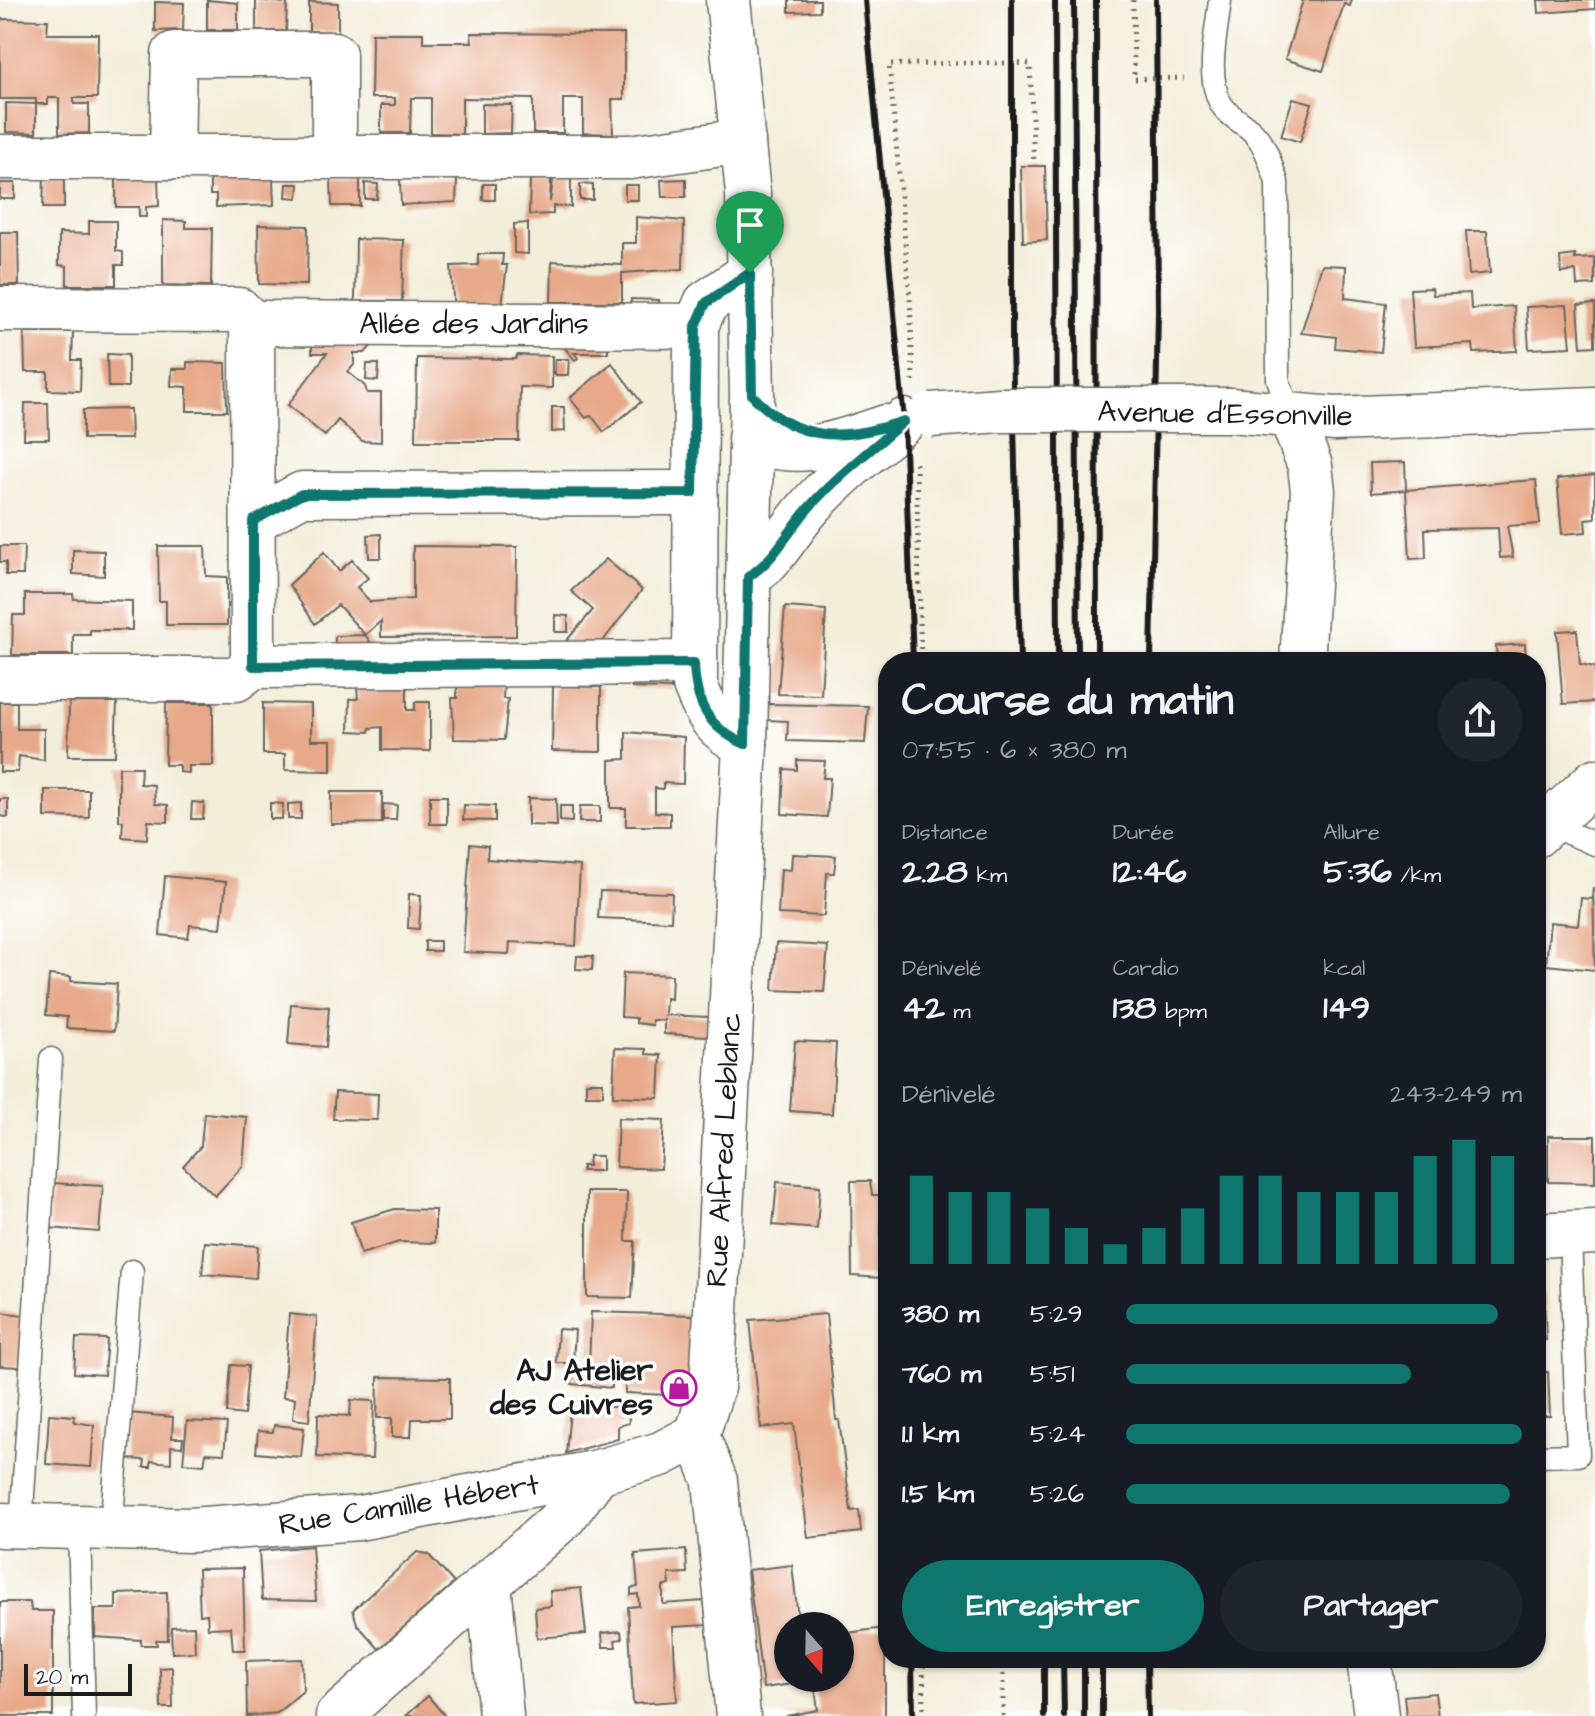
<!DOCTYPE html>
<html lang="fr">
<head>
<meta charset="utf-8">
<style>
	:root { --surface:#171b24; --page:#20242c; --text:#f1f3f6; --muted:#9ea1a6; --accent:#0f766e }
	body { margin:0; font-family:"Architects Daughter",sans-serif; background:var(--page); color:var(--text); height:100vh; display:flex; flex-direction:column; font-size:30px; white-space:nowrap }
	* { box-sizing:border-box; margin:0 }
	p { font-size:26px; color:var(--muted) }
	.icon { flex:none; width:44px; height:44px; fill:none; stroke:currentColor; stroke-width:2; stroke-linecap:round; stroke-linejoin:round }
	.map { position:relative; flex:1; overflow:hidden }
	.panel { position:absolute; left:878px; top:652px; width:668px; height:1016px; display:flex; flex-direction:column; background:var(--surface); border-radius:32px; box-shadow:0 2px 6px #0004 }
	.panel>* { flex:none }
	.needle { width:52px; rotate:160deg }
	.buttons { position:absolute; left:774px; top:1612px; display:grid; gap:16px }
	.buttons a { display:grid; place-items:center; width:80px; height:80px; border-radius:50%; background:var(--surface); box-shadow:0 2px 6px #0004; font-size:40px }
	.scale { position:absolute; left:24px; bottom:20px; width:108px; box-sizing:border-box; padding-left:8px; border:4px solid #1c1c1c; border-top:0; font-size:22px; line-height:28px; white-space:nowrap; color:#1c1c1c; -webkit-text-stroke:6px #fff; paint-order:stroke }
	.pin { position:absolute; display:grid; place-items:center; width:68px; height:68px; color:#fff; margin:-82px -34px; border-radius:50% 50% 50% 0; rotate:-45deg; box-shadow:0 0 8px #0007 }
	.pin .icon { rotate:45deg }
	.round { display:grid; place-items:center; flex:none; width:84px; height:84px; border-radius:42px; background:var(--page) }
	.summary { display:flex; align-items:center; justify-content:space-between; height:136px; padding:0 24px }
	h1 { font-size:44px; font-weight:800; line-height:60px }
	.stats { display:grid; grid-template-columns:repeat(3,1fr); gap:12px; height:136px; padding:8px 24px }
	.stats div { display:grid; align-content:center }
	.stats b { font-size:34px; font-weight:800 }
	.stats small { font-size:22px; font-weight:400 }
	.stats p { font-size:22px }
	.chart { height:224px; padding:16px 24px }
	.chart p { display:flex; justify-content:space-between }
	.chart svg { width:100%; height:144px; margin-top:8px; stroke:var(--accent); stroke-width:6 }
	.action { display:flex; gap:16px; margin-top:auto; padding:16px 24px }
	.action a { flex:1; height:92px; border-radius:48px; background:var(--accent); color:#fff; font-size:32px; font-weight:800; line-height:92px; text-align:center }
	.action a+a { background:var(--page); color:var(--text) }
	ul { padding:0 24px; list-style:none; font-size:26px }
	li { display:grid; grid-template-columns:128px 96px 1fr; align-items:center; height:60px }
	li i { height:20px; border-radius:10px; background:var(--accent) }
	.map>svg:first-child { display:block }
	.building { fill:#e7a989 }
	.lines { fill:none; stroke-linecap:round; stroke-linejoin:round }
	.lane-casing { stroke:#67665e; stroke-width:25 }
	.street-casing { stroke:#67665e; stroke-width:47 }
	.secondary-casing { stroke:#67665e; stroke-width:47 }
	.path { stroke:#67665e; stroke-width:5; stroke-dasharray:2 6; stroke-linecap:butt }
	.lane { stroke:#fff; stroke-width:22 }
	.street { stroke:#fff; stroke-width:44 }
	.secondary { stroke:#fff; stroke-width:44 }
	.rail { stroke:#1c1c1c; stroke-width:6 }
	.street-bridge-casing { stroke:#67665e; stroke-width:47; stroke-linecap:butt }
	.street-bridge { stroke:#fff; stroke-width:44 }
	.route-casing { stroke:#fff; stroke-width:16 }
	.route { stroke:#0f766e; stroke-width:10 }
	.labels { text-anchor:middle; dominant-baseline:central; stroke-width:7; stroke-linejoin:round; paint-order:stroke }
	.street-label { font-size:30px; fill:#1c1c1c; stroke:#fff }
	.poi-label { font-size:30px; font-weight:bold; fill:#1c1c1c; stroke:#fff; text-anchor:end }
</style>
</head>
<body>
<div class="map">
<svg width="1595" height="1716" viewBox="0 0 1595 1716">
	<rect width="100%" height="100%" fill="#fff"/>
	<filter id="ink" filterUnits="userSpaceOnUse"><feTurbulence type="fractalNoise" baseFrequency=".0125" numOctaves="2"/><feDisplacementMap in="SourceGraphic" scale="16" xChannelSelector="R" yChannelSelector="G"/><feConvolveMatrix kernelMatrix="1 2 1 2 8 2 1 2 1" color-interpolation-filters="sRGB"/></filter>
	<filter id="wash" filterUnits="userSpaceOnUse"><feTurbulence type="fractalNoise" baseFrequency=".006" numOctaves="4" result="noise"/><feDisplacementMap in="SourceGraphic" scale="32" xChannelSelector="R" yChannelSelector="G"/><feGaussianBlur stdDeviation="1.8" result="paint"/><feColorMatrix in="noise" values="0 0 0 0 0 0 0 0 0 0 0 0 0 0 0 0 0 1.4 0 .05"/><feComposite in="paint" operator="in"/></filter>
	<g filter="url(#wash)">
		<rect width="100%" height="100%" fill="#f3eeda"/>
		<g id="blocks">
			<!-- building -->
			<g class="building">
				<path d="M207 0 238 3V30H207Z"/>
				<path d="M256 0 287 3 286 31H256Z"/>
				<path d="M789 0H820V11L789 12Z"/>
				<path d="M1303 0H1352L1350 6 1344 4 1323 71 1285 59Z"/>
				<path d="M1538 0H1595V9L1539 13Z"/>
				<path d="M155 2 184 3 183 30 155 31Z"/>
				<path d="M309 2 338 3V32L309 31Z"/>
				<path d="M0 19 48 20 47 34H98L97 98H74V104H89V133L59 134V98H48V104H36V99H0Z"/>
				<path d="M372 33H423V42H472L471 33 624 34V99H612L613 134 583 133V99H563V133H533V99L462 98V134L431 133V98H411L410 133H381V105H395V98H371Z"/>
				<path d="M1293 98 1312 103 1300 142 1281 136Z"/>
				<path d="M6 103 36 104V133L6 132Z"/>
				<path d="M482 104 512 105 511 133 482 134Z"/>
				<path d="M1021 166H1045L1047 240 1023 242Z"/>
				<path d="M44 178 64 179V208H43Z"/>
				<path d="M116 178H158L159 206 146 207V217H139V207H116Z"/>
				<path d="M210 178 273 179 274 205 216 207V195H210Z"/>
				<path d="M331 179H360V206H332Z"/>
				<path d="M400 179H457L456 202 401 205Z"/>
				<path d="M530 179H551L550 202 553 179H571V207L553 206V214L529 215Z"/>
				<path d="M686 179V197H662L661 180Z"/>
				<rect x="0" y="183" width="15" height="16"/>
				<path d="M365 183 378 184 377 199H365Z"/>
				<path d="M287 184H299L298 198 286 197Z"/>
				<rect x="483" y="184" width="12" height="16"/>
				<path d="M580 184 593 185V200H580Z"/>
				<rect x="625" y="185" width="13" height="15"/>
				<path d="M636 217 684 221 683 269 622 273V302H551L552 261 622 265V243H636Z"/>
				<path d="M163 220 186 221V228H212L211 286 163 285Z"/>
				<path d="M89 221H116V251L123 252V265H116V285H67V266L59 265V233L89 234Z"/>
				<path d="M528 223V254L514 253V224Z"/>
				<path d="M258 225 308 226 307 285 259 284Z"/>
				<path d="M1466 231H1487L1490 273 1469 275Z"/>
				<path d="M0 232H18L19 285H0Z"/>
				<path d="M356 239 404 240 402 301H355Z"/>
				<path d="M478 254H503L502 265H507L501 313 454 312 451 266 478 265Z"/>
				<path d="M1575 255V259L1595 258V285L1577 286 1576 271 1561 273 1560 257Z"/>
				<path d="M1322 265 1346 266 1345 298 1386 303 1381 352 1335 348 1336 337 1301 333Z"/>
				<path d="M1432 288 1433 295 1470 293 1471 309 1514 306 1517 351 1474 353 1473 344 1414 347 1410 289Z"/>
				<path d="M631 299 659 300V316L630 315Z"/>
				<path d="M1595 304V346L1581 347 1578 305Z"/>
				<path d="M1567 305 1571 347 1529 349 1526 307Z"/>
				<path d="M24 332H73L72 360H81L80 391 48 390V372H25Z"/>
				<path d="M312 333 381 335 365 353H354V365L348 372 365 386 367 393H381V442L362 441 338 420 325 436 288 405 327 353H312Z"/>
				<path d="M552 333 608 334V353H574L578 358 575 360Z"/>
				<path d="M107 354 128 355V387H108Z"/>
				<path d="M517 355 552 356V388L520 387 519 441H416L417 358 516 359Z"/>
				<path d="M555 359H569L568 375H555Z"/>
				<path d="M187 362 226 363 227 411H187V387L171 386 172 369H187Z"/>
				<path d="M612 363 641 402 604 432 591 415 586 418 570 398Z"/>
				<path d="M367 364H379L378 381 366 380Z"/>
				<path d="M25 403H48L49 439H24Z"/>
				<path d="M552 407H564L565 431 552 432Z"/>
				<path d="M130 409 131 439H83V410Z"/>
				<path d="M1405 462 1406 490 1536 480 1540 524 1507 526 1513 557 1500 558 1498 528 1425 529 1426 558 1410 559 1406 490 1371 493 1370 463Z"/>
				<path d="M1595 475V518L1585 519 1586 532 1562 534 1557 479Z"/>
				<path d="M381 534V558H369L368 535Z"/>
				<path d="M0 546H24L23 575H6V562H0Z"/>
				<path d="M158 546H205L206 576 227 577V625H166V601H159Z"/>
				<path d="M413 546 517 547 516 636 381 637V621L365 635 338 605 315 624 289 585 324 552 339 571 352 560 368 578 357 587 370 602 413 599Z"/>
				<path d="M73 550 104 551V576L73 574Z"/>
				<path d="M606 559 642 590 603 641 604 655H554L593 610 571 591Z"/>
				<path d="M25 594H73L74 599 132 601V630H90V634H73V655H12L13 615H25Z"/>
				<path d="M785 607 826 610 821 695 778 694Z"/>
				<path d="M555 615 568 616V632H555Z"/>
				<path d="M1577 630 1580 664 1595 667V702L1563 704 1557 631Z"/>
				<path d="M365 635 381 655H335V636Z"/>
				<path d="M1525 644 1526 662H1497L1496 646Z"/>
				<path d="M631 675H670L672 689 632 688Z"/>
				<path d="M457 676H504L503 699H508L504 740 454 739 452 698H457Z"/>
				<path d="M553 686 601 687V752L552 751Z"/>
				<path d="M357 687H407V710H415V702H430V751L382 750V727L370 728 369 732 349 731 350 699H358Z"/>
				<path d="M0 702H17V729H44V760L19 756 18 772H0Z"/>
				<path d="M69 702H117L115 756H68Z"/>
				<path d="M166 703H213V766H189V773L179 772V765H165Z"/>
				<path d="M263 703 311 704V740H331V771L285 770V754H263Z"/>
				<path d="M767 704 868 706 865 743 787 741 788 721 766 720Z"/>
				<path d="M626 732 684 737 683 784 663 783V789L655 788V812L670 813V826H626V808H610V760L626 759Z"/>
				<path d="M797 760 825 761 823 778H830L827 817 782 814 784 769 797 770Z"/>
				<path d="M119 767H141L140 784 154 785 155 804 168 805V822L148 821 147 839 122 837 123 821H119Z"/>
				<path d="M45 790H89V818L45 817Z"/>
				<path d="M331 792H382V823L331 824Z"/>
				<rect x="430" y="796" width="17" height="28"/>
				<path d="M528 798 556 799 557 826 528 825Z"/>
				<path d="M0 799H8V817L0 816Z"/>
				<path d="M192 802 204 803 203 819H191Z"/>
				<path d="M270 803 283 804 282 819H270Z"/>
				<path d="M301 803V819H288V804Z"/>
				<path d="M383 804 397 805 396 820H383Z"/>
				<path d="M464 805 495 806V821L463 820Z"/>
				<path d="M560 806H572V822L560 821Z"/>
				<path d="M580 806H600V822H579Z"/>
				<path d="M470 844 488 846 487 859 580 866 576 946 510 942 509 954 463 952Z"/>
				<path d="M792 854 836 856 834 873H827L824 916 778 914 781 869 791 870Z"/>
				<path d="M165 876 226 882 221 928 190 925 188 938 160 935Z"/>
				<path d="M1593 887 1595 970 1546 965 1550 922 1578 925 1581 898 1592 899Z"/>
				<path d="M600 891 672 893 671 921 598 918Z"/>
				<path d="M409 894 421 895 419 929 408 928Z"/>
				<rect x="425" y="941" width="15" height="10"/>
				<path d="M776 943 828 946 824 992 773 990Z"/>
				<path d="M577 956H593L592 970 576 969Z"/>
				<path d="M623 973 672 975 671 999 666 998 665 1015 709 1017 708 1036 664 1034V1020H652V1025L636 1023V1018L621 1017Z"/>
				<path d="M49 975 71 977V981L117 984 114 1031 66 1028 67 1017 46 1015Z"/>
				<path d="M291 1004 329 1007 326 1047 288 1044Z"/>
				<path d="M795 1041 836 1043 832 1114 790 1111Z"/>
				<path d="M615 1048 646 1049V1054L661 1055 659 1098 613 1096Z"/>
				<rect x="586" y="1082" width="17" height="13"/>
				<path d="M335 1092 378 1094 377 1120 333 1119Z"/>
				<path d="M204 1113 247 1117 243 1166 215 1196 183 1166 201 1146Z"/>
				<path d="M618 1118 664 1120 661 1169 616 1167Z"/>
				<path d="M1548 1136H1595V1183L1548 1182Z"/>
				<path d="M589 1156H602V1171H582V1166H588Z"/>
				<path d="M851 1181H870L872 1195H881V1278L852 1276Z"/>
				<path d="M777 1182 820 1186 817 1229 773 1225Z"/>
				<path d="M52 1183 103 1186 99 1232 49 1228Z"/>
				<path d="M587 1192H627L626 1241H635L632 1298 587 1297Z"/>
				<path d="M395 1209 435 1210V1243L399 1242 361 1254 351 1222Z"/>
				<path d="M205 1242 258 1246 256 1278 202 1274Z"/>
				<path d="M1544 1294 1546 1340 1536 1341V1295Z"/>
				<path d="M0 1312 24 1315 20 1367 0 1366Z"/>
				<path d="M591 1312 694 1315 691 1372 668 1395 625 1393V1371H612V1388L572 1384 573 1367 589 1368Z"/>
				<path d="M289 1314 317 1317 309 1421 293 1419 295 1398 283 1397Z"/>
				<path d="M826 1314 836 1420H839L851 1511 859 1510 861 1532 808 1538 794 1424 761 1428 750 1320Z"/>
				<path d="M558 1329 575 1330 573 1363H556Z"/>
				<path d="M76 1338 107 1339 104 1375 74 1373Z"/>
				<path d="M231 1365 248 1366 244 1415 227 1413Z"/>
				<path d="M1536 1372H1548L1550 1416H1536Z"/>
				<path d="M378 1377 450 1378V1419H412L411 1437H392V1418H377Z"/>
				<path d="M351 1400 374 1401 372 1459 317 1457 318 1414 350 1416Z"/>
				<path d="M571 1401H587L586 1407H628L629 1423 618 1426V1439L566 1453Z"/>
				<path d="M128 1413 173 1417 172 1438H183L182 1447 171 1446V1463L151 1461V1467H144L145 1460 126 1459Z"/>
				<path d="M49 1414 74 1416V1422L94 1425 91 1467 46 1464Z"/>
				<path d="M187 1421 227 1423 224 1454 206 1453 204 1465 183 1463Z"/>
				<path d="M274 1425 304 1428 301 1457 256 1453 258 1431 273 1432Z"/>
				<path d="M312 1546 316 1601 262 1600 259 1551Z"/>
				<path d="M686 1550 687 1573 669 1574 670 1585 663 1586V1604L704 1601 707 1625 673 1627 677 1701 633 1704 628 1607 639 1606 638 1594 631 1595V1588L638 1587 635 1554Z"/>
				<path d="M417 1552 428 1554 454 1583 379 1649 357 1624 353 1610Z"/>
				<path d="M792 1565 799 1626H788V1678H840V1634L885 1628V1716H786L818 1710 814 1681 763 1688 748 1570Z"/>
				<path d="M243 1568 245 1650H233L231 1627 208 1628 207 1614 200 1615 198 1569Z"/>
				<path d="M581 1588 586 1634 537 1638 535 1608 551 1606 550 1591Z"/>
				<path d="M167 1592 168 1640H156L157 1645H141V1640L95 1637V1609H116V1594Z"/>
				<path d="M0 1602H30L31 1611H53V1716H0Z"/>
				<path d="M194 1626 195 1652 172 1653 171 1627Z"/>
				<path d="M621 1631 622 1639 615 1640 616 1647H603L602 1633Z"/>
				<path d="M302 1659 303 1691 277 1713 247 1716 246 1661Z"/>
				<path d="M172 1667 173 1708H161L160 1668Z"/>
				<path d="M1435 1693 1438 1716H1406L1404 1696Z"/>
				<path d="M428 1696 445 1716H406Z"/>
			</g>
		</g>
	</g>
	<g filter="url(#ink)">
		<use href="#blocks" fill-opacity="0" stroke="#67665e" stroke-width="2"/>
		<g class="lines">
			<defs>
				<g id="lane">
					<path d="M1220 0C1217 31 1205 75 1221 104 1229 117 1243 122 1253 132 1266 145 1271 165 1277 182L1278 379 1291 417"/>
					<path d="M1549 825 1595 844"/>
					<path d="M1536 1456 1578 1455 1570 1233"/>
					<path d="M21 1526 51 1059"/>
					<path d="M79 1528 84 1716"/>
					<path d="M111 1529 132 1271"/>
				</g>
				<g id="street">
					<path d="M728 0 748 193 752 395 745 744 712 1388 697 1435 715 1481 738 1716"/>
					<path d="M0 157H630L743 141"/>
					<path d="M172 157 174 54H334V156"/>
					<path d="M0 309 239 310 252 323 253 666 236 679H0"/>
					<path d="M252 323 696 326"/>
					<path d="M1230 410 1335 419 1595 409"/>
					<path d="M1291 417 1310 466 1313 491 1302 662"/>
					<path d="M750 439C798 460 838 443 886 427"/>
					<path d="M253 521 302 494 693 493"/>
					<path d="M748 577C775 559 786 535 806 511 834 478 871 450 904 421"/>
					<path d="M253 666 694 663"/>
					<path d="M745 744C716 731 706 714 695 685L696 326 706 303 750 273"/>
					<path d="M1536 1235 1595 1232"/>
					<path d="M0 1525 190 1530 359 1518 598 1472 661 1454 697 1435"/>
					<path d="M489 1583 501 1716"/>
					<path d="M338 1716 564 1517 598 1472"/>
				</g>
				<g id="secondary">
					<path d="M1536 835 1595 781"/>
					<path d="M1369 1658 1376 1716"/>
				</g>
			</defs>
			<!-- lane casing -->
			<use href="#lane" class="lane-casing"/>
			<!-- street casing -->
			<use href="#street" class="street-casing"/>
			<!-- secondary casing -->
			<use href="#secondary" class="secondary-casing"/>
			<!-- path -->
			<g class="path">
				<path d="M1133 0 1134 79 1184 78"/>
				<path d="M913 381 910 297 889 64C937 65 982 61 1030 64L1034 166"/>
				<path d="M916 463 921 662"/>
				<path d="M923 1658 924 1716"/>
				<path d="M1003 1658V1716"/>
			</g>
			<!-- lane -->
			<use href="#lane" class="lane"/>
			<!-- street -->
			<use href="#street" class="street"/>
			<!-- secondary -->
			<use href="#secondary" class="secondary"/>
			<!-- rail -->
			<g class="rail">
				<path d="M865 0 904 421 913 662"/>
				<path d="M1012 0V345L1020 662"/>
				<path d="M1055 0 1058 662"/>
				<path d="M1074 0 1078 662"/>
				<path d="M1096 0 1097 662"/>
				<path d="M1151 662 1158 312 1156 0"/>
				<path d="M912 1658 913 1716"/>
				<path d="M1044 1658V1716"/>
				<path d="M1063 1658 1064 1716"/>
				<path d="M1084 1658V1716"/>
				<path d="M1102 1658V1716"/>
				<path d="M1147 1658 1148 1716"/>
			</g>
			<defs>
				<path id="street-bridge" d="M931 415 1000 410H1230"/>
			</defs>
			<!-- street-bridge casing -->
			<use href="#street-bridge" class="street-bridge-casing"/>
			<!-- street-bridge -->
			<use href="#street-bridge" class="street-bridge"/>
		</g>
	</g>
	<g class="lines" filter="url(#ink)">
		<defs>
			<path id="route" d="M750 273 752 395C798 444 844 441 904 421 871 450 834 478 806 511 786 535 775 559 748 577L745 744C708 728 695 703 694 663L253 666V521L302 494 693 493 696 326 706 303Z"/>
		</defs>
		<!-- route casing -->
		<use href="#route" class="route-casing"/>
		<!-- route -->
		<use href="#route" class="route"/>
	</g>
	<!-- icons -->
	<defs>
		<symbol id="shop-ring" viewBox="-11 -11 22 22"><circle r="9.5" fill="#fff" stroke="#b5179e" stroke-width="1.5"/><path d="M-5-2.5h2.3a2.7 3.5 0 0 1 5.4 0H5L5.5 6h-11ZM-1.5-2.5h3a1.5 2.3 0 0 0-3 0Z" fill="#b5179e"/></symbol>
	</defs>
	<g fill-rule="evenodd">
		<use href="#shop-ring" x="659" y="1368" width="40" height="40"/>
	</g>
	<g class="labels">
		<!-- street labels -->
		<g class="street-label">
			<text x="474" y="324">Allée des Jardins</text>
			<text transform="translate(1225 414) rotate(1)">Avenue d'Essonville</text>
			<text transform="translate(724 1150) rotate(-87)">Rue Alfred Leblanc</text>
			<text transform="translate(409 1505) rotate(-9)">Rue Camille Hébert</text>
		</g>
		<!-- poi labels -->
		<g class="poi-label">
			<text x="653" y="1371">AJ Atelier<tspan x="653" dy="34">des Cuivres</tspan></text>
		</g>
	</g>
</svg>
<div class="buttons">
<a><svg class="needle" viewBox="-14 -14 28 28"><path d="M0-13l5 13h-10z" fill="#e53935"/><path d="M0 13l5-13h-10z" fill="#9ea1a6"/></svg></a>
</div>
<div class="scale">20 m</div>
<div class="pin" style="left:750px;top:273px;background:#1e9e55"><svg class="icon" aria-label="arrive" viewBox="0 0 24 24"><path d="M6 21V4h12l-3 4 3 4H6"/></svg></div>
<section class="panel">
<div class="summary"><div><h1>Course du matin</h1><p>07:55 · 6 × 380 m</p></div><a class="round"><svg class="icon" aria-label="share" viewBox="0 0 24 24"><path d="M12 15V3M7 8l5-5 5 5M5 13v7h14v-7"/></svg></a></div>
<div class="stats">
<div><p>Distance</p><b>2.28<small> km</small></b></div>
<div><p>Durée</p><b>12:46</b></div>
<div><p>Allure</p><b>5:36<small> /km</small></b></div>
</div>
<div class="stats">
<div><p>Dénivelé</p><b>42<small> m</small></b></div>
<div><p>Cardio</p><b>138<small> bpm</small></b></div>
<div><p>kcal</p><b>149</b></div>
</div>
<div class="chart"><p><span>Dénivelé</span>243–249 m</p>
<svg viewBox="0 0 160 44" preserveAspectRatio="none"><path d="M5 44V17M15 44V22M25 44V22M35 44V27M45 44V33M55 44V38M65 44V33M75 44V27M85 44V17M95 44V17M105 44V22M115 44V22M125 44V22M135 44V11M145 44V6M155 44V11"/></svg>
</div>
<ul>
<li><b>380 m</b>5:29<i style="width:94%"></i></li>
<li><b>760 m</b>5:51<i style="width:72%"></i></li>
<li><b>1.1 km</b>5:24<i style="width:100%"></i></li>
<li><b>1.5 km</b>5:26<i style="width:97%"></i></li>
</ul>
<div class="action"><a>Enregistrer</a><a>Partager</a></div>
</section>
</div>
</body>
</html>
